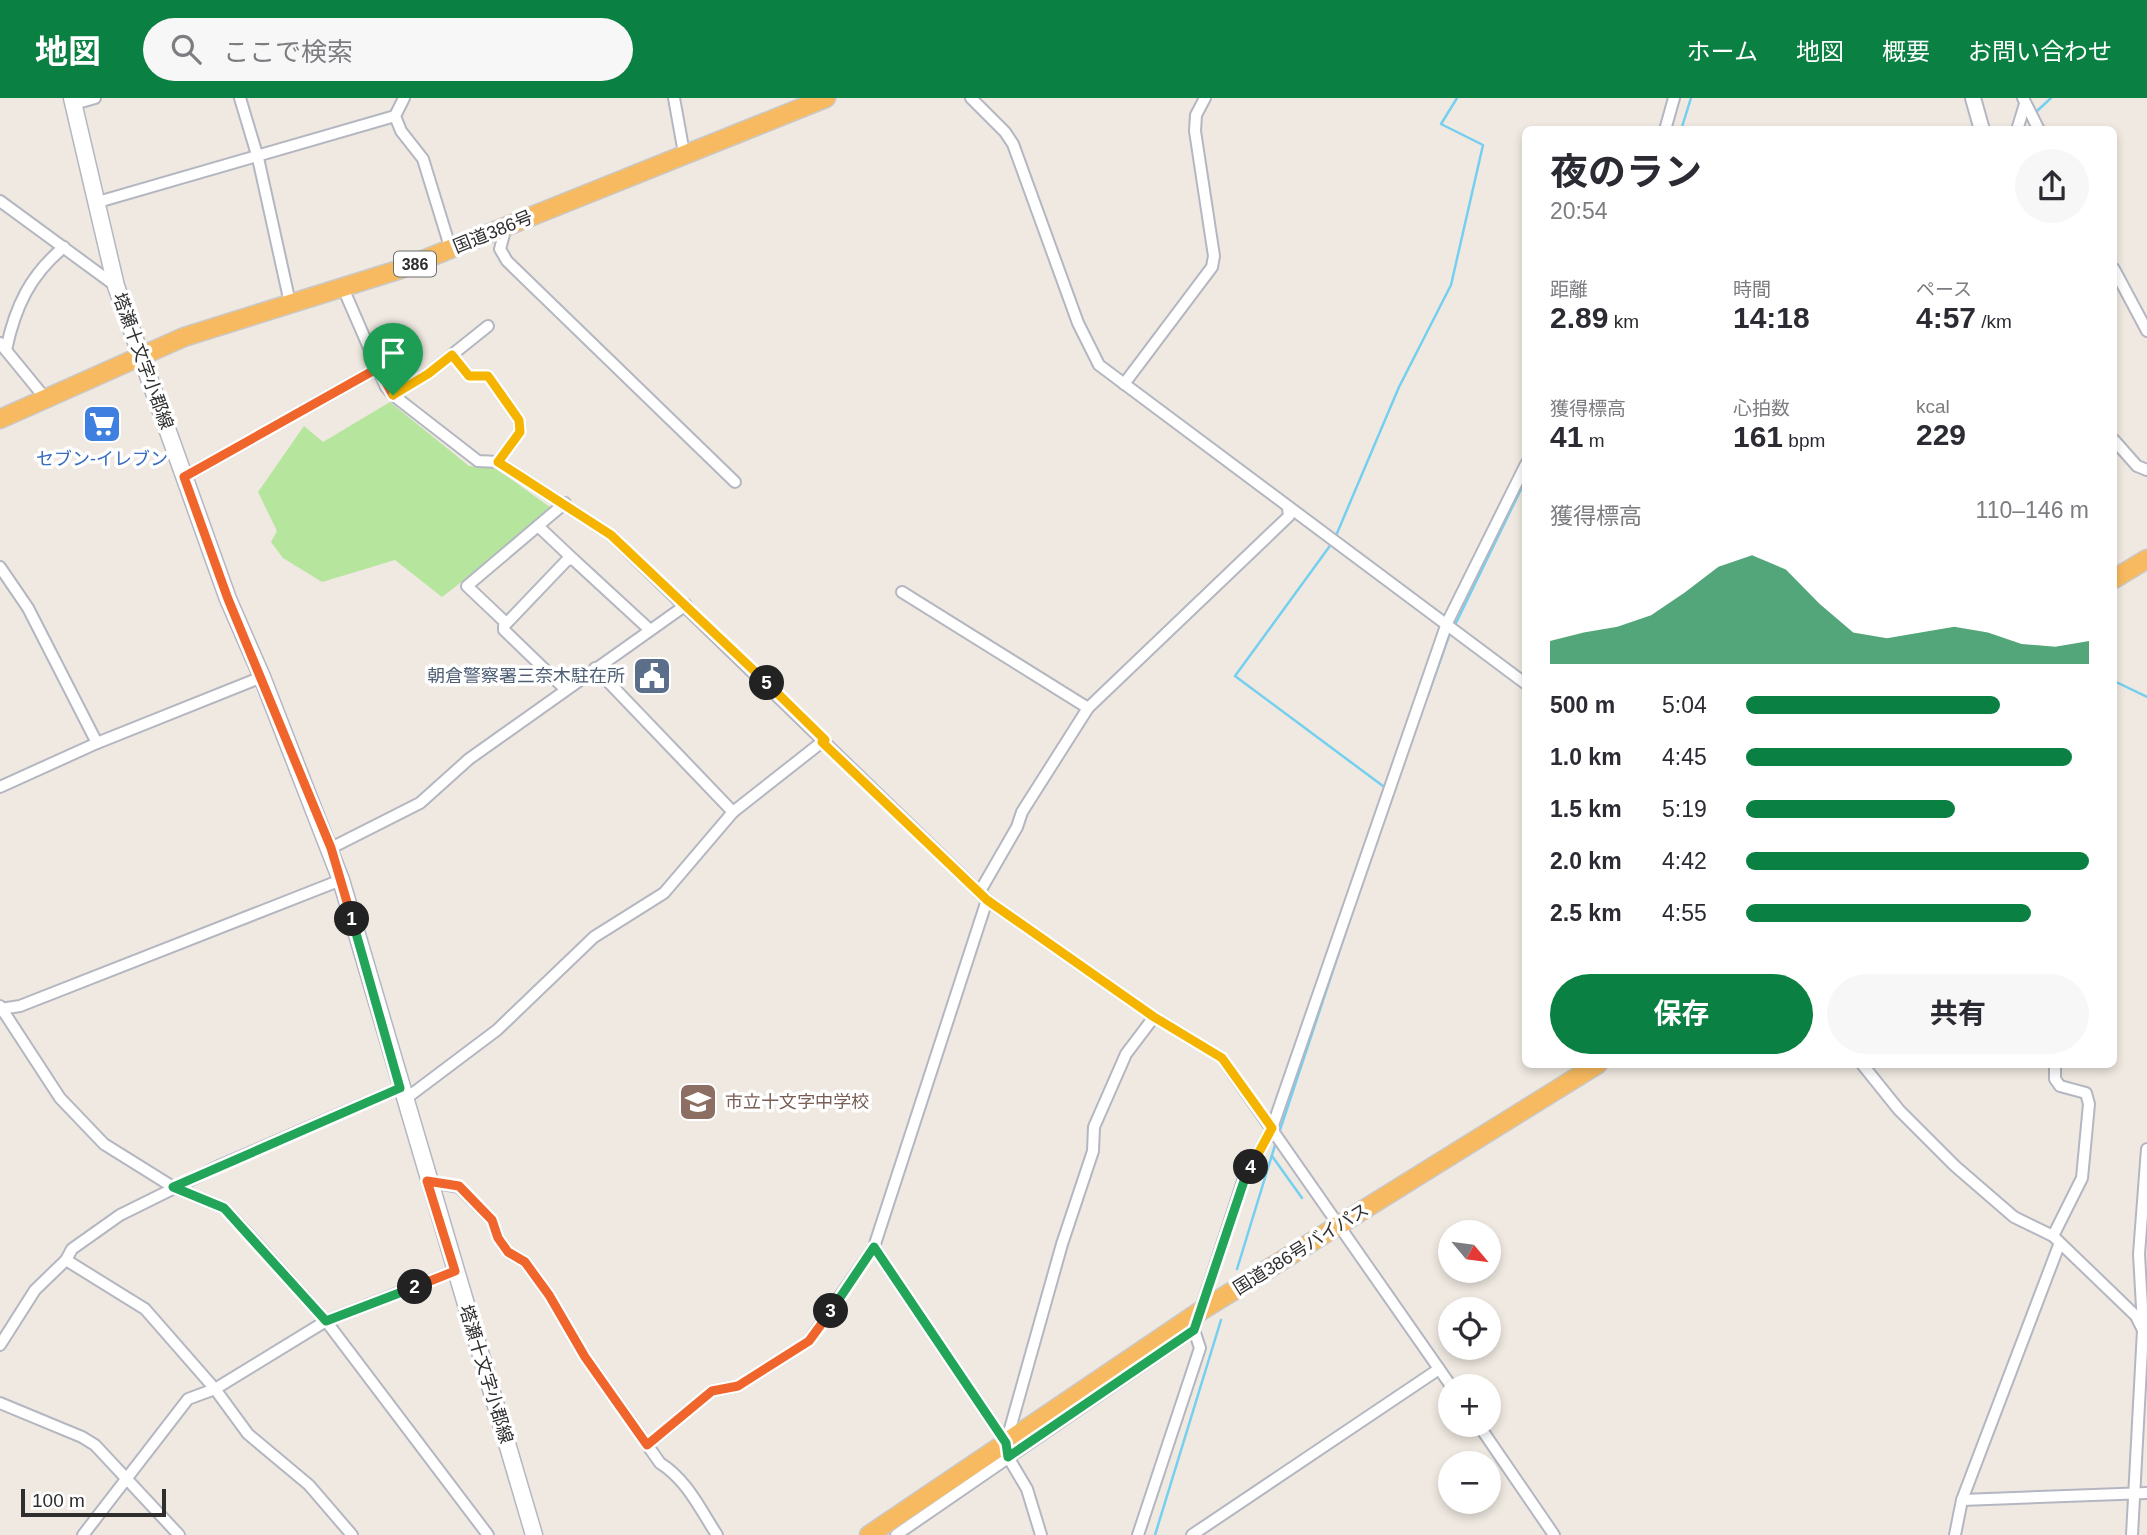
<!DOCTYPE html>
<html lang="ja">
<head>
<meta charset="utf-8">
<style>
	:root { --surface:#fff; --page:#f7f7f7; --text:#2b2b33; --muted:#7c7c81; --accent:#0b8043 }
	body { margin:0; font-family:Arial,"Noto Sans JP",sans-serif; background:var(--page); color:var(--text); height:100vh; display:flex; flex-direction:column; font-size:26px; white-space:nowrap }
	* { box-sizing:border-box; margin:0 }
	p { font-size:23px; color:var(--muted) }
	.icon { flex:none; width:38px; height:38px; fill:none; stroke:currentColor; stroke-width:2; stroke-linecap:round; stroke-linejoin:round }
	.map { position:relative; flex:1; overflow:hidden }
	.details { position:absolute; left:1522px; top:28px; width:595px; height:942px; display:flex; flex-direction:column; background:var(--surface); border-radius:10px; box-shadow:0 4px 10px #0003 }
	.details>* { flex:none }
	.needle { width:46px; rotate:119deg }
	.fabs { position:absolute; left:1438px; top:1122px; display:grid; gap:14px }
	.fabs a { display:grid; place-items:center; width:63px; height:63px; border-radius:50%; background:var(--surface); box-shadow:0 4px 10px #0003; font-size:35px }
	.scale { position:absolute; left:21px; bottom:18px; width:145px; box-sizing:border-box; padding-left:7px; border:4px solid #2e2e2e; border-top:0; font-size:19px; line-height:24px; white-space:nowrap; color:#2e2e2e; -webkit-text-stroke:5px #fff; paint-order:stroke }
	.pin { position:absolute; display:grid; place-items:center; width:60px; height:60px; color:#fff; margin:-72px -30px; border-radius:50% 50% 50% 0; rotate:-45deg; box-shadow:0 0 7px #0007 }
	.pin .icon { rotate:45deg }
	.km { position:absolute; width:35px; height:35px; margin:-18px; border-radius:50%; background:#222; color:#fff; font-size:19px; line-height:35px; text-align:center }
	.round { display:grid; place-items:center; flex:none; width:74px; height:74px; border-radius:37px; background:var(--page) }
	.overview { display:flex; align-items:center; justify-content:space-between; height:119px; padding:0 28px }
	h1 { font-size:38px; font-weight:700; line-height:52px }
	.stats { display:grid; grid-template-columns:repeat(3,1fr); gap:10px; height:119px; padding:7px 28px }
	.stats div { display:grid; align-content:center }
	.stats b { font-size:30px; font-weight:700 }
	.stats small { font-size:19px; font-weight:400 }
	.stats p { font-size:19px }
	.chart { height:196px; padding:14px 28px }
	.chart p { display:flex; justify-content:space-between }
	.chart svg { width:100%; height:126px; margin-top:7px; fill:var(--accent); opacity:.7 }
	.cta { display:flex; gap:14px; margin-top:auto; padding:14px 28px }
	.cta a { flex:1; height:80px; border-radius:42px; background:var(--accent); color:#fff; font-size:28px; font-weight:700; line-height:80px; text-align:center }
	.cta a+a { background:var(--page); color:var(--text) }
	ul { padding:0 28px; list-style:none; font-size:23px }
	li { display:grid; grid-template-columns:112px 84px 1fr; align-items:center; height:52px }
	li i { height:18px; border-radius:9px; background:var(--accent) }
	header { display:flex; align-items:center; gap:42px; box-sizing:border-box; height:98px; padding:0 35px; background:var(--accent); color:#fff }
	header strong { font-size:33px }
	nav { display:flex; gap:38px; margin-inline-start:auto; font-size:24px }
	.search { width:490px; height:63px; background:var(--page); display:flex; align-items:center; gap:18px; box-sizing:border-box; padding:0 24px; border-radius:38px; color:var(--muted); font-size:26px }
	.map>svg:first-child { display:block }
	.green { fill:#b6e59e }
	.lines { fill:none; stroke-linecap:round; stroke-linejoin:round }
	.stream { stroke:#75cff0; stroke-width:2.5 }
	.minor-casing { stroke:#b4b7c1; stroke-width:14 }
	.tertiary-casing { stroke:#b4b7c1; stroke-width:18 }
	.secondary-casing { stroke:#b4b7c1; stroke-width:19 }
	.trunk-casing { stroke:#c9c9c9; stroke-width:21 }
	.minor { stroke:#fff; stroke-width:10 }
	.tertiary { stroke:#fff; stroke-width:14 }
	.secondary { stroke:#fff; stroke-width:16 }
	.trunk { stroke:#f8ba60; stroke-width:18 }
	.split-1-casing { stroke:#fff; stroke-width:14 }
	.split-2-casing { stroke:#fff; stroke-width:14 }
	.split-3-casing { stroke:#fff; stroke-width:14 }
	.split-4-casing { stroke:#fff; stroke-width:14 }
	.split-5-casing { stroke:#fff; stroke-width:14 }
	.split-6-casing { stroke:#fff; stroke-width:14 }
	.split-1 { stroke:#f0652b; stroke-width:9 }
	.split-2 { stroke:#22a559; stroke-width:9 }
	.split-3 { stroke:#f0652b; stroke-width:9 }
	.split-4 { stroke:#22a559; stroke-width:9 }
	.split-5 { stroke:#f5b400; stroke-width:9 }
	.split-6 { stroke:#f5b400; stroke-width:9 }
	.labels { text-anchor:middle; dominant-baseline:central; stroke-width:7; stroke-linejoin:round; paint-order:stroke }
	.shield { fill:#fff; stroke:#6d6d6d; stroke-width:2 }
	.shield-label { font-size:16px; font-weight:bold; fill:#2e2e2e }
	.street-label { font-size:18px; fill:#2e2e2e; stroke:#fff }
	.shop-label { font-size:18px; fill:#366cbe; stroke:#fff }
	.service-label { font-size:18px; fill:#4e5e75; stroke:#fff; text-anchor:end }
	.education-label { font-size:18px; fill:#785e54; stroke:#fff; text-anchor:start }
</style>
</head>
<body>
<header>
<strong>地図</strong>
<div class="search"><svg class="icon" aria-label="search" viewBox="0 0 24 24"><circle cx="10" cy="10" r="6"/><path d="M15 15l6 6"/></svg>ここで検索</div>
<nav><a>ホーム</a><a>地図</a><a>概要</a><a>お問い合わせ</a></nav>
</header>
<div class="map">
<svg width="2147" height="1437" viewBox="0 0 2147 1437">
	<rect width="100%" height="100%" fill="#efe9e1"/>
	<!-- green -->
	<path class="green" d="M390 304 469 368 497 371 554 412 442 499 395 462 322 484 283 460 271 444 277 433 258 394 304 328 323 344Z"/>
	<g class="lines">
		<!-- stream -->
		<g class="stream">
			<path d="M2037 13 2051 0"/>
			<path d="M1681 32 1691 0"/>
			<path d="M1335 440 1399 289 1451 187 1483 47 1441 26 1457 0"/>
			<path d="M1332 445 1235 578 1387 691"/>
			<path d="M1455 527 1526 381"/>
			<path d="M2114 583 2147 599"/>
			<path d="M1428 597 1450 535"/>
			<path d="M1279 1035 1362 785"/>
			<path d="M1272 1058 1302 1100"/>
			<path d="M1237 1171 1276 1044"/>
			<path d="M1155 1437 1221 1222"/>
		</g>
		<defs>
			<g id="minor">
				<path d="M240 0 258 60 290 205"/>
				<path d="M404 0 395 18 401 33 423 61 451 152"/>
				<path d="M674 0 684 55"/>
				<path d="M971 0 1005 34 1013 46 1078 225 1099 267 1526 586"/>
				<path d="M2023 0 2039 32"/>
				<path d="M74 6 95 0"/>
				<path d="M1665 32 1674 0"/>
				<path d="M2017 32 2025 6"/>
				<path d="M0 103 116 188"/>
				<path d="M98 104 395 18"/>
				<path d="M506 129 500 151 507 163 735 384"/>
				<path d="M2114 171 2147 233"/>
				<path d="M343 190 386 289 393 297 478 363 498 364 611 437 987 802 1154 919 1222 960 1451 1288"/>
				<path d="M0 245 45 300"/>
				<path d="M6 252C15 209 30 177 64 149"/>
				<path d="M452 257 469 278H488L519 322 520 334 498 364"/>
				<path d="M1124 286 1212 169 1214 158 1195 33 1196 17 1205 0"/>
				<path d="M393 297 428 276 488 228"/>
				<path d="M2114 342 2137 368 2147 372"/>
				<path d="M184 379 378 270"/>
				<path d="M538 428 574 462"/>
				<path d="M0 469 28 510 97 645"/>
				<path d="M902 494 1088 610"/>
				<path d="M506 525 467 488 565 405"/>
				<path d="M595 570 733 714"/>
				<path d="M565 591 504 532V528L568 461 574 462 650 532"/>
				<path d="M0 689 97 645 262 579"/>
				<path d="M331 750 420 705 469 661 686 507"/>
				<path d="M979 795 1017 729 1022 714 1088 610 1289 418 1288 410"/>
				<path d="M0 908 60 1000 104 1046 173 1089 224 1110 249 1137 326 1223 488 1437"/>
				<path d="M0 911 20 908 341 782"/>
				<path d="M1862 966 1899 1012 1955 1068 2014 1119 2053 1138 2136 1218 2143 1232 2132 1437"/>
				<path d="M404 1002 497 932 594 839 664 795 733 714 822 644"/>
				<path d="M427 1083 459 1089 492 1122 498 1140 508 1154 525 1164 549 1197 585 1259 660 1365C687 1382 700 1411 717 1437"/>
				<path d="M2053 1138 2082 1080 2089 1006 2086 995 2060 988 2055 981V966"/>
				<path d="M874 1149 1006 1345"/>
				<path d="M66 1162 145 1211 215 1291 248 1336 309 1387 352 1437"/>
				<path d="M2143 1227 2139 1156 2147 1051"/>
				<path d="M0 1247 35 1192 66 1162 72 1151 120 1117 219 1068 400 990"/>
				<path d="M0 1305 82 1339 95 1347 179 1437"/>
				<path d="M1478 1326 1554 1437"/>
				<path d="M647 1347 712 1293 738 1288 809 1243 874 1149 987 802"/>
				<path d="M1962 1402 2147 1395"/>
				<path d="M83 1437 188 1301 215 1291 326 1223 455 1173"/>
				<path d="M896 1437 1194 1232"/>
				<path d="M1041 1437 1027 1391 1008 1359 1006 1345 1062 1146 1093 1053 1094 1029 1126 956 1154 919"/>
				<path d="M1138 1437 1200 1250 1194 1232 1243 1083 1272 1030 1447 525 1526 366"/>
				<path d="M1192 1437 1439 1271"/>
				<path d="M1955 1437 1962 1402 2059 1147"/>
			</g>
			<path id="tertiary" d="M1973 0 1982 32"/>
			<path id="secondary" d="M72 0 116 188 228 501 262 579 341 782 534 1437"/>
			<g id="trunk">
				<path d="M0 321 184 239 398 172 826 0"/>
				<path d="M2114 481 2147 461"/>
				<path d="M869 1437 1199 1214 1598 966"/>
			</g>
		</defs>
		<!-- minor casing -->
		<use href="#minor" class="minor-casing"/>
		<!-- tertiary casing -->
		<use href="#tertiary" class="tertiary-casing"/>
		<!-- secondary casing -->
		<use href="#secondary" class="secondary-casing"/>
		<!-- trunk casing -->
		<use href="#trunk" class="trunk-casing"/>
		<!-- minor -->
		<use href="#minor" class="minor"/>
		<!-- tertiary -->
		<use href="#tertiary" class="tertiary"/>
		<!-- secondary -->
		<use href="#secondary" class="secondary"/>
		<!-- trunk -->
		<use href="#trunk" class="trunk"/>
	</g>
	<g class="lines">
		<defs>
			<path id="split-1" d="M352 821 331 750 228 501 184 379 378 270 393 297"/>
			<path id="split-2" d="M352 821 400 990 173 1089 224 1110 326 1223 415 1189"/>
			<path id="split-3" d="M415 1189 455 1173 427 1083 459 1088 492 1122 498 1140 508 1154 525 1164 549 1197 585 1259 647 1347 712 1293 738 1288 809 1243 831 1213"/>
			<path id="split-4" d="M831 1213 874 1149 1006 1345 1008 1359 1194 1232 1244 1083 1251 1069"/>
			<path id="split-5" d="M767 585 825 642 822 644 987 802 1154 919 1222 960 1272 1030 1251 1069"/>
			<path id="split-6" d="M393 297 428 276 452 257 469 278H488L519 322 520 334 498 364 611 437 767 585"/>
		</defs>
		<!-- split-1 casing -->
		<use href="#split-1" class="split-1-casing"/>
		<!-- split-2 casing -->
		<use href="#split-2" class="split-2-casing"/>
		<!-- split-3 casing -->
		<use href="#split-3" class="split-3-casing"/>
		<!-- split-4 casing -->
		<use href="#split-4" class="split-4-casing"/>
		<!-- split-5 casing -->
		<use href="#split-5" class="split-5-casing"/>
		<!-- split-6 casing -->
		<use href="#split-6" class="split-6-casing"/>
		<!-- split-1 -->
		<use href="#split-1" class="split-1"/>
		<!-- split-2 -->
		<use href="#split-2" class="split-2"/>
		<!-- split-3 -->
		<use href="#split-3" class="split-3"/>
		<!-- split-4 -->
		<use href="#split-4" class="split-4"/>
		<!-- split-5 -->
		<use href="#split-5" class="split-5"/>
		<!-- split-6 -->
		<use href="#split-6" class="split-6"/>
	</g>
	<!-- icons -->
	<defs>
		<symbol id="supermarket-square" viewBox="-11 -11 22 22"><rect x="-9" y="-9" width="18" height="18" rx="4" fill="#3f7fe0" stroke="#fff"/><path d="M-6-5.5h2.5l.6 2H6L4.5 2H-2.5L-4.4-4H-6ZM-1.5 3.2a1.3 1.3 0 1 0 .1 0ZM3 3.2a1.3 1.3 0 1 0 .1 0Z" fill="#fff"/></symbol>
		<symbol id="civic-square" viewBox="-11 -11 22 22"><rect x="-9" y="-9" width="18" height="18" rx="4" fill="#5c6f8a" stroke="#fff"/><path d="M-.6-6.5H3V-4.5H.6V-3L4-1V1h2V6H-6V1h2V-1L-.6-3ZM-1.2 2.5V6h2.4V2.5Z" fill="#fff"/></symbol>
		<symbol id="school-square" viewBox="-11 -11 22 22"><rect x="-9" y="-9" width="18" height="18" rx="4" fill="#8d6e63" stroke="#fff"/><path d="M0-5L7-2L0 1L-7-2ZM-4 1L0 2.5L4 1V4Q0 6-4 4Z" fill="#fff"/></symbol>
	</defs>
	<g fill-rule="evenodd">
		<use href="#supermarket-square" x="80" y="304" width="44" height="44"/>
		<use href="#civic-square" x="630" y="556" width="44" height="44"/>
		<use href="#school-square" x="676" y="982" width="44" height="44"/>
	</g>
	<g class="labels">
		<!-- shield labels -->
		<rect class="shield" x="394" y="153.5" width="42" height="25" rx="5"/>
		<g class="shield-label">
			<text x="415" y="166">386</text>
		</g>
		<!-- street labels -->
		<g class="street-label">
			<text transform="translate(493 134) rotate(-22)">国道386号</text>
			<text transform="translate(143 263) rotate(70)">塔瀬十文字小郡線</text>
			<text transform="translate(1301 1151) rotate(-32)">国道386号バイパス</text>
			<text transform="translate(486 1276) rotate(73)">塔瀬十文字小郡線</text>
		</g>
		<!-- shop labels -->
		<g class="shop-label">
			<text x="102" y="361">セブン-イレブン</text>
		</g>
		<!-- service labels -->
		<g class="service-label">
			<text x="625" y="578">朝倉警察署三奈木駐在所</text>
		</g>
		<!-- education labels -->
		<g class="education-label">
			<text x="725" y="1004">市立十文字中学校</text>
		</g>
	</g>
</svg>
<div class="fabs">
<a><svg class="needle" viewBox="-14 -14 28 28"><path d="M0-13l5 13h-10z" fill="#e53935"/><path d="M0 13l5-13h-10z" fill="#7c7c81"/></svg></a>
<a><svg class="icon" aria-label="locate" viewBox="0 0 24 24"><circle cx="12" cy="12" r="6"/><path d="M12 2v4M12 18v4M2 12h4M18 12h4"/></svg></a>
<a>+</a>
<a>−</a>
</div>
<div class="scale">100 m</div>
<div class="pin" style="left:393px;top:297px;background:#1e9e55"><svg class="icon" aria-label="arrive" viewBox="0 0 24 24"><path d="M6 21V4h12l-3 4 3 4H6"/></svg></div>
<b class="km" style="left:352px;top:821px">1</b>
<b class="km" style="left:415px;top:1189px">2</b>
<b class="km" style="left:831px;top:1213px">3</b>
<b class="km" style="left:1251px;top:1069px">4</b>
<b class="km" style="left:767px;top:585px">5</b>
<section class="details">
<div class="overview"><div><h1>夜のラン</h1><p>20:54</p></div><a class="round"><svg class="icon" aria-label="share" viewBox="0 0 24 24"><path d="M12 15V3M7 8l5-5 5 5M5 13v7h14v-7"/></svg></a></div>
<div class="stats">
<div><p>距離</p><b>2.89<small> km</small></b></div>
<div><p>時間</p><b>14:18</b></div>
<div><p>ペース</p><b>4:57<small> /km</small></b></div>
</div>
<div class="stats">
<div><p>獲得標高</p><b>41<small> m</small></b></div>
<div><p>心拍数</p><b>161<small> bpm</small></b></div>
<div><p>kcal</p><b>229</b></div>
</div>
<div class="chart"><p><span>獲得標高</span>110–146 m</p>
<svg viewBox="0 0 160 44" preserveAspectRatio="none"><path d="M0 44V36L10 33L20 31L30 27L40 19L50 10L60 6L70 11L80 23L90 33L100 35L110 33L120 31L130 33L140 37L150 38L160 36V44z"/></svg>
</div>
<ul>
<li><b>500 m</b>5:04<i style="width:74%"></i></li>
<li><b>1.0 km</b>4:45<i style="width:95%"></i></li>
<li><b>1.5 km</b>5:19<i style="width:61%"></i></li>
<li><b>2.0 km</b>4:42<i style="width:100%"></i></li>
<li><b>2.5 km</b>4:55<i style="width:83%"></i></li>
</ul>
<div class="cta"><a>保存</a><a>共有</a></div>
</section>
</div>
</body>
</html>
